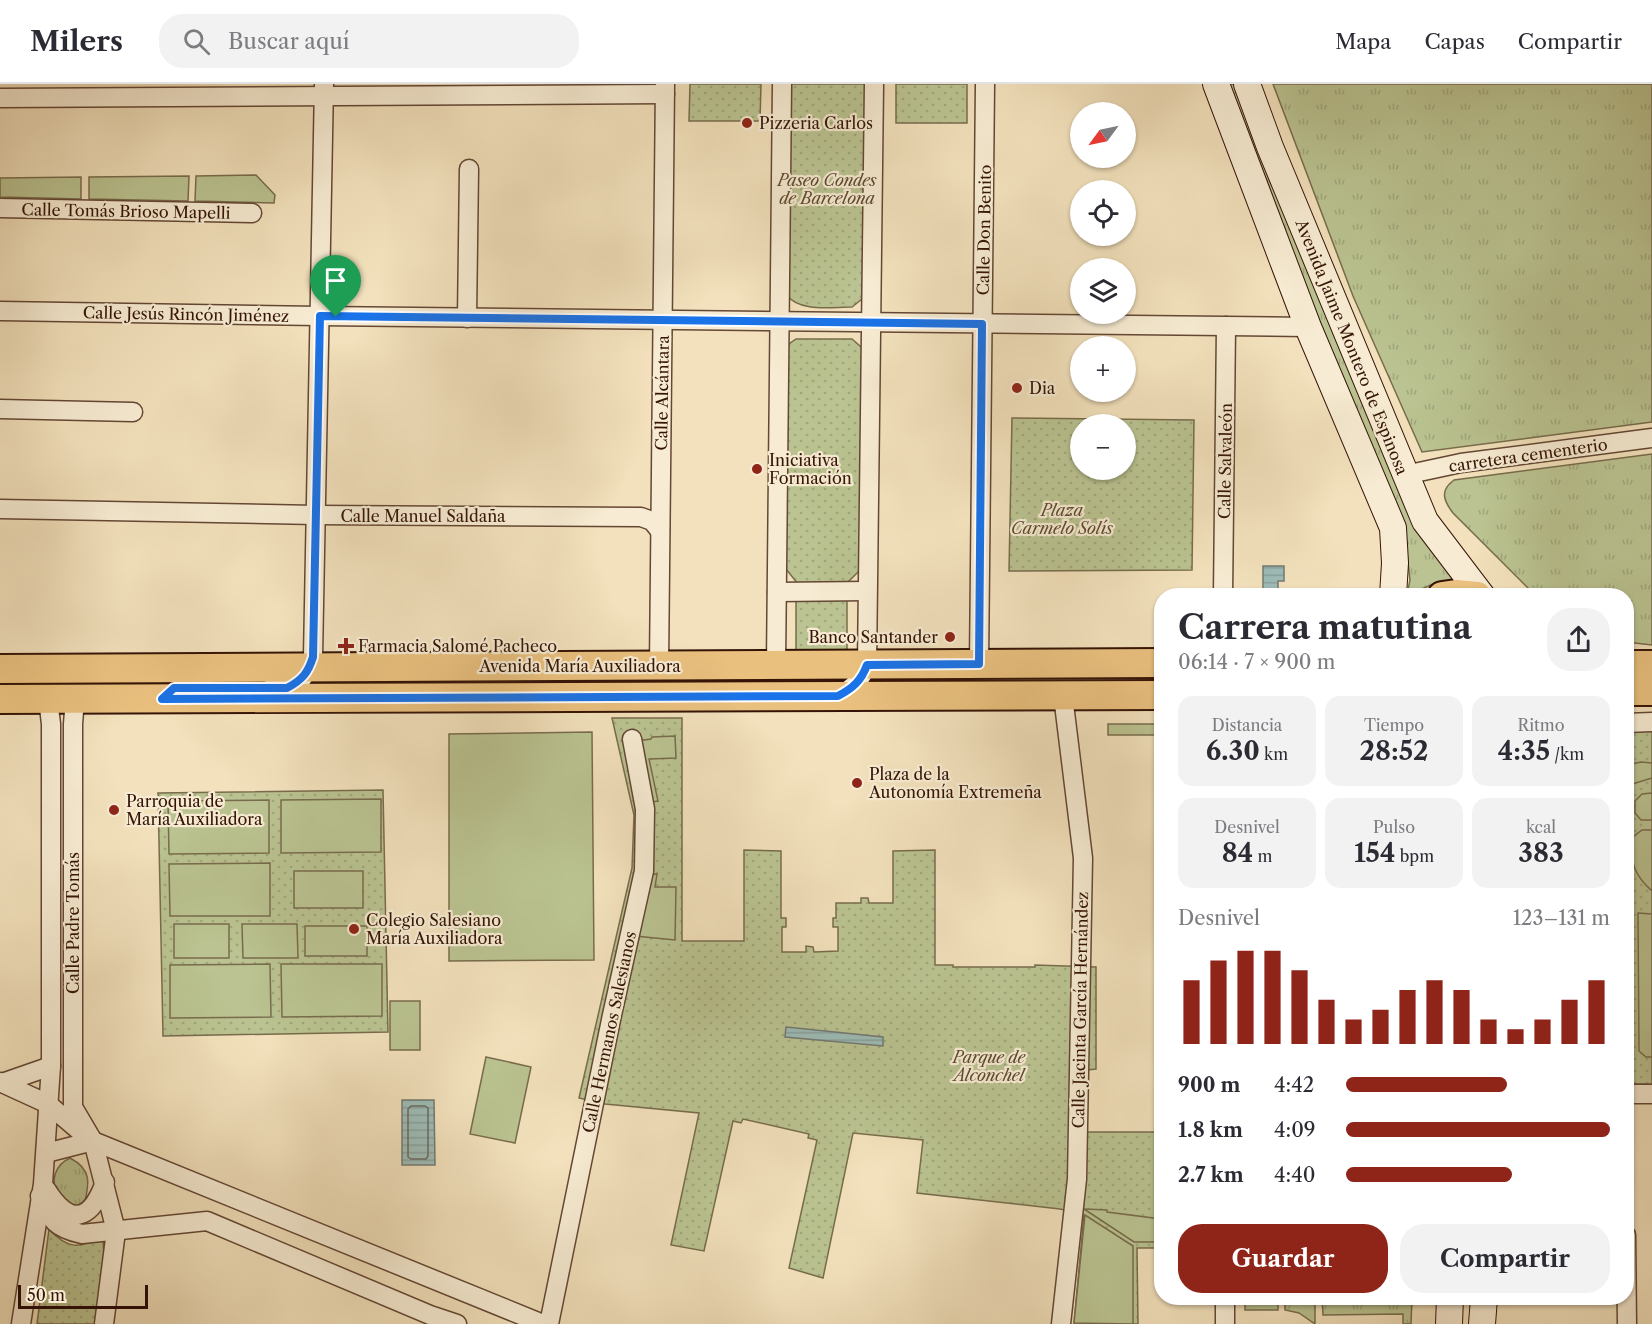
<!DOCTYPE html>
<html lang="es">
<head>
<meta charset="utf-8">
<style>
	:root { --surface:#fff; --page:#f2f2f3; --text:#2b2b33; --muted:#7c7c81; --line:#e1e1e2; --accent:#8f2418 }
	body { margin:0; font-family:"Libre Caslon Text",serif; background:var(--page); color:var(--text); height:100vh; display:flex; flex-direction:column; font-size:22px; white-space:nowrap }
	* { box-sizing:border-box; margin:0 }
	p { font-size:20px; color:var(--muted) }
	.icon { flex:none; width:33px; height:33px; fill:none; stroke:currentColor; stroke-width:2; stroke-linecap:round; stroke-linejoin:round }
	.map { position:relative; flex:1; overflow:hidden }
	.details { position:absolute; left:1154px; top:504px; width:480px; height:717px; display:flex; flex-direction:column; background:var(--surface); border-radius:24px; box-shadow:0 2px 4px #0004 }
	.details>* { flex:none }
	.needle { width:39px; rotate:237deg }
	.fabs { position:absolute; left:1070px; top:18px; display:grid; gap:12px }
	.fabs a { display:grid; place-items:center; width:66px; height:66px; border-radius:50%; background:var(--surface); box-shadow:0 2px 4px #0004; font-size:30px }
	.scale { position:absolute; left:18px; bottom:15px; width:130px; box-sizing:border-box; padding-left:6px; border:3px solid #351407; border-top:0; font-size:16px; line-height:21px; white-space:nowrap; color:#351407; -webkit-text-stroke:4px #f7ecd3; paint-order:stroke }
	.pin { position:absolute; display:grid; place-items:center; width:51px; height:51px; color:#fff; margin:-62px -26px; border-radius:50% 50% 50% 0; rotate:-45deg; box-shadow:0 0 6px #0007 }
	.pin .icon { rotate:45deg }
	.round { display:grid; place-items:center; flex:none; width:63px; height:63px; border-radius:24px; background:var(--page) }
	.headline { display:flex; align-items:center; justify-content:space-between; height:102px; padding:0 24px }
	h1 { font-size:33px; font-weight:700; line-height:45px }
	.figures { display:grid; grid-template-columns:repeat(3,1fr); gap:9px; height:102px; padding:6px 24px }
	.figures div { display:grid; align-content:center; border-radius:15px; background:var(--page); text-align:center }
	.figures b { font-size:26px; font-weight:700 }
	.figures small { font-size:16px; font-weight:400 }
	.figures p { font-size:16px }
	.chart { height:168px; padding:12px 24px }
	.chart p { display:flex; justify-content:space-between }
	.chart svg { width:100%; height:108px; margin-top:6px; stroke:var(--accent); stroke-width:6 }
	.button { display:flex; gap:12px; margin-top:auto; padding:12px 24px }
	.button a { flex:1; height:69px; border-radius:24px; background:var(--accent); color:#fff; font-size:24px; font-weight:700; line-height:69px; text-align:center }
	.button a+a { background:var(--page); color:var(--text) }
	ul { padding:0 24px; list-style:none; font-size:20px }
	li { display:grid; grid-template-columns:96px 72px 1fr; align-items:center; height:45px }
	li i { height:15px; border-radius:8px; background:var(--accent) }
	header { display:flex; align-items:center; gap:36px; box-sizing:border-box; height:84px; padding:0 30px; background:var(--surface); border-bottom:2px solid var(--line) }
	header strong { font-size:28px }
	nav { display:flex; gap:33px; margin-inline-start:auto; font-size:21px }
	.search { width:420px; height:54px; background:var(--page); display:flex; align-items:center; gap:15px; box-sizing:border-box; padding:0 21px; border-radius:24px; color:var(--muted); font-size:22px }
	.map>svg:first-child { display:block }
	.grass { fill:url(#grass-tufts); stroke:#786c4c; stroke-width:1.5 }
	.park { fill:url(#park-dots); stroke:#786c4c; stroke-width:1.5; fill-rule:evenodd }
	.garden { fill:#bac391; stroke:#786c4c; stroke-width:1.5 }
	.water { fill:url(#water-rules); stroke:#737971; stroke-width:1.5 }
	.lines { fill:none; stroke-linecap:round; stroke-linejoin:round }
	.shore { stroke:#696860; stroke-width:1.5 }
	.street-casing { stroke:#644734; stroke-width:21 }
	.secondary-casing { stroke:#351407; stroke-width:28 }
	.primary-casing { stroke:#351407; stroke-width:32 }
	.street { stroke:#f7ecd3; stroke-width:18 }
	.secondary { stroke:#f7ecd3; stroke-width:26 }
	.primary { stroke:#e9c07e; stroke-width:28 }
	.route-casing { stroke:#fff; stroke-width:12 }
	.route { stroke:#1a73e8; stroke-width:8 }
	.poi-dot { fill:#8f2418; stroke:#f7ecd3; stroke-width:2 }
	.labels { text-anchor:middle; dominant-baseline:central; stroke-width:4.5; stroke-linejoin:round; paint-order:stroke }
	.poi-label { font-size:16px; fill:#351407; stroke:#f7ecd3; text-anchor:start }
	.park-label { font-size:16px; font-style:italic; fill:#5d4930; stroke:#f7ecd3 }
	.street-label { font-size:16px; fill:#351407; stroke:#f7ecd3 }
</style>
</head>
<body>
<header>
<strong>Milers</strong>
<div class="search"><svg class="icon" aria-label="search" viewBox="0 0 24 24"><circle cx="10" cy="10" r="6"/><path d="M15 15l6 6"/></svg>Buscar aquí</div>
<nav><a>Mapa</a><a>Capas</a><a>Compartir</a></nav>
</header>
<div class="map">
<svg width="1652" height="1240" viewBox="0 0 1652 1240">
	<defs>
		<pattern id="grass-tufts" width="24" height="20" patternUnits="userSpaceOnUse" patternTransform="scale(1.5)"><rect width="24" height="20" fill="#bac391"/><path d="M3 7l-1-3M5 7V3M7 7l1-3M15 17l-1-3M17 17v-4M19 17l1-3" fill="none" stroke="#a0a77c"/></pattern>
		<pattern id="park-dots" width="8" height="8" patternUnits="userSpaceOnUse" patternTransform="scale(1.5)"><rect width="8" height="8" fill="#bac391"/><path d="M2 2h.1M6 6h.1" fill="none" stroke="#a0a77c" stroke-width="1.8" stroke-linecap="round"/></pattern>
		<pattern id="water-rules" width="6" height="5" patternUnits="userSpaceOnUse" patternTransform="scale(1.5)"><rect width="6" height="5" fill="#9dbcb8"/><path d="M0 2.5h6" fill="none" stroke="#88a19d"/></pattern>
	</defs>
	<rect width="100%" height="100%" fill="#f2e1bc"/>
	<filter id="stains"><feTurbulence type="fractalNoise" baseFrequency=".00333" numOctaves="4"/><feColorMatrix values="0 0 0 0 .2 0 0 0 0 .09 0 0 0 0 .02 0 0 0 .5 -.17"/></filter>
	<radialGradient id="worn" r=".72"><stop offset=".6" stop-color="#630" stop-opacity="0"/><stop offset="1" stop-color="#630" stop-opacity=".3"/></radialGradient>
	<!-- grass -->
	<g class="grass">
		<path d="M1225 0H1238L1460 497 1436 499 1407 511 1410 496 1405 452 1265 108Z"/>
		<path d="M1273 0H1652V338L1422 368 1353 212Z"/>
		<path d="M1652 370V561L1626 558V512L1535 511 1453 429C1443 416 1440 406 1454 396Z"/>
		<path d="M1161 591V602H882L877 593Z"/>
		<rect x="1108" y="640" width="53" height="11"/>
		<path d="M70 1074C93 1086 89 1100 84 1122L74 1124C69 1120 61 1117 58 1111 50 1096 55 1081 70 1074Z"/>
		<path d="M1285 1214H1315V1240L1299 1229 1285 1226Z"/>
		<path d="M1322 1214H1412L1411 1240H1403V1230L1323 1231Z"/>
	</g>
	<!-- park -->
	<g class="park">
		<path d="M690 0H761L760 37H689Z"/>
		<path d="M787 0H869L867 211 852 223C830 223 801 229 785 210Z"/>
		<rect x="896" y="0" width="71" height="39"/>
		<path d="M796 255H852L861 263 866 275 864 482 848 498 798 500 782 480 785 272 789 260Z"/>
		<path d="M1012 334 1194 336 1192 486 1009 487ZM1080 340H1125V386H1080Z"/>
		<rect x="796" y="513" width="51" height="60"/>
		<path d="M612 634H682V857H744V766L781 767V834H786V843H782V868H806V862L813 863 814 868 838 867V843H833V834H836V819H861V814H868L869 819H893V767L935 766V881H953V883H1035V881L1096 883V985L1087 986V1048H1161V1164H1137L1138 1240H1074L1084 1131 1060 1125 917 1109 923 1056 853 1049 823 1194 789 1184 817 1056 808 1054 809 1050 743 1035 741 1039 733 1037 704 1167 671 1161 699 1029 605 1020 579 1014 632 784 634 731Z"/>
		<path d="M1637 645 1652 647V1000H1626V646Z"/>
		<path d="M383 706 388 948 163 952 158 709Z"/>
		<path d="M49 1145C68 1166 78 1164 103 1154L104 1174 95 1240H37Z"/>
	</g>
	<!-- garden -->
	<g class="garden">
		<path d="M256 91 275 111 274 119 195 117 196 92Z"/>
		<path d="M189 92 188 117 89 115V93Z"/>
		<path d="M81 93V115L0 113V94Z"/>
		<path d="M592 648 594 876 449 877V650Z"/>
		<path d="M675 652 676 674 649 675 658 717 651 718 637 657 651 655 652 653Z"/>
		<path d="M1641 678 1652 679V694L1626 702V681Z"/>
		<path d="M1652 709V736H1641L1635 729V717L1642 710Z"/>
		<path d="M381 715V768L281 769V716Z"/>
		<path d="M269 716V769L169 770 168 717Z"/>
		<path d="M1642 746H1652V807C1635 792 1628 776 1633 753Z"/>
		<path d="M270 779V832H170L169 780Z"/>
		<rect x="294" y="787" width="69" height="37"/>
		<path d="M657 790 655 803H676L675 856 635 852 650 791Z"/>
		<path d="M1638 829 1652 830V973H1646L1639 967Z"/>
		<rect x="174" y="840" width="55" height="34"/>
		<path d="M242 840H297L298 874H243Z"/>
		<rect x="305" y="842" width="62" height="30"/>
		<path d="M270 880 271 933 170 934V881Z"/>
		<path d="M281 880H382V932L282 933Z"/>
		<rect x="390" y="917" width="30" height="49"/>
		<path d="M486 973 531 983 515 1059 470 1050Z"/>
		<path d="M1084 1125 1107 1126V1128L1161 1135V1158H1134Z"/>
		<path d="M1085 1131 1133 1162V1240L1074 1239Z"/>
		<rect x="1245" y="1214" width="33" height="12"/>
	</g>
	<!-- water -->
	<g class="water">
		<path d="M1263 482H1284V497H1278V506H1263Z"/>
		<path d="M786 943 883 953V962L785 953Z"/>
		<path d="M402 1016H434L435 1081H402Z"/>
	</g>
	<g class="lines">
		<!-- shore -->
		<path class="shore" d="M411 1022H425L428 1024V1072L426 1075H411L408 1073V1025Z"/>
		<defs>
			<g id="street">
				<path d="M0 14 665 10"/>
				<path d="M0 124 252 129"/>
				<path d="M0 227 319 232 1308 243"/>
				<path d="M467 234 469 85"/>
				<path d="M0 325 133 328"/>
				<path d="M1405 391 1461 379 1652 354"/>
				<path d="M0 425 316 431 641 433 652 437 660 447"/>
				<path d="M777 508 867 507"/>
				<path d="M1223 512 1226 242"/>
				<path d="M979 580 985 0"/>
				<path d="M776 581 782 0"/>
				<path d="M659 582 665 0"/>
				<path d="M271 604C296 604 306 597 313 573L324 0"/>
				<path d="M840 611C854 603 861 596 867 581L874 0"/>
				<path d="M75 615 73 640V1023L93 1057 116 1147 104 1240"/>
				<path d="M1626 639 1652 638"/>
				<path d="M0 998 48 1020 82 1049"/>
				<path d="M2 999 51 982"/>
				<path d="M1626 1010H1652"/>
				<path d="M46 1069 93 1057 543 1240"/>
				<path d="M46 1105C69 1142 90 1139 105 1098"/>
				<path d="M40 1112C51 1136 54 1144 82 1150L207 1137 430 1231 457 1240"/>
				<path d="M1626 1151 1627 1240"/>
				<path d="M1225 1214V1240"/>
				<path d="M21 1240 43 1100 51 982V640L48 615"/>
				<path d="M549 1240 612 931 644 787 645 725 632 655"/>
				<path d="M1061 1240 1077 1095 1083 774 1063 612"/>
			</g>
			<g id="secondary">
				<path d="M1216 0 1308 243 1393 444 1395 479 1393 512"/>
				<path d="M1247 0 1270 63 1425 437 1482 512"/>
				<path d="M1449 1240 1450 1214"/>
				<path d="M1482 1240 1484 1214"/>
			</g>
			<g id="primary">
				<path d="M1442 512 1456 510 1477 512"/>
				<path d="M1626 581H1652"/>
				<path d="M0 585 1161 579"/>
				<path d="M1626 607H1652"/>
				<path d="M0 615 1161 611"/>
			</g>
		</defs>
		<!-- street casing -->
		<use href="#street" class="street-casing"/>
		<!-- secondary casing -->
		<use href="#secondary" class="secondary-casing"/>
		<!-- primary casing -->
		<use href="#primary" class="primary-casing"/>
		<!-- street -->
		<use href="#street" class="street"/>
		<!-- secondary -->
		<use href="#secondary" class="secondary"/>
		<!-- primary -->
		<use href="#primary" class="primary"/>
	</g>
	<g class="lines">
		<defs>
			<path id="route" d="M320 232 982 240 979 580 867 581C861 597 853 604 838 612L162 615 174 604H287C302 596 308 589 313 573Z"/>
		</defs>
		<!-- route casing -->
		<use href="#route" class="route-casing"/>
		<!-- route -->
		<use href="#route" class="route"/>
	</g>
	<!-- markers -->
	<g class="poi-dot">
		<circle cx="747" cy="39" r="6"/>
		<circle cx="1017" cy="304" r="6"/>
		<circle cx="757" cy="385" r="6"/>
		<circle cx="950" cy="553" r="6"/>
		<path d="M343 553h6v6h6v6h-6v6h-6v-6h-6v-6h6z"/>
		<circle cx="857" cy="699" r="6"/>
		<circle cx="114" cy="726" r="6"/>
		<circle cx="354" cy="845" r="6"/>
	</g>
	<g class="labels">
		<!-- poi labels -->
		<g class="poi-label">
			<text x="759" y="39">Pizzeria Carlos</text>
			<text x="1029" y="304">Dia</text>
			<text x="769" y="376">Iniciativa<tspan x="769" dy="18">Formación</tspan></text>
			<text x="938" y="553" text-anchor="end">Banco Santander</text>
			<text x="358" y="562">Farmacia Salomé Pacheco</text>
			<text x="869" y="690">Plaza de la<tspan x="869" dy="18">Autonomía Extremeña</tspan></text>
			<text x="126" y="717">Parroquia de<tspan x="126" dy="18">María Auxiliadora</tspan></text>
			<text x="366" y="836">Colegio Salesiano<tspan x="366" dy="18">María Auxiliadora</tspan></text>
		</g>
		<!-- park labels -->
		<g class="park-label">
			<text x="827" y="96">Paseo Condes<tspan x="827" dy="18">de Barcelona</tspan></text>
			<text x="1062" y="426">Plaza<tspan x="1062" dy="18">Carmelo Solís</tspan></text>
			<text x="989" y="973">Parque de<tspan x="989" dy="18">Alconchel</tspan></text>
		</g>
		<!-- street labels -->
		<g class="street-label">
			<text transform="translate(126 127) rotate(1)">Calle Tomás Brioso Mapelli</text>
			<text transform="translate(984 146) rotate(-89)">Calle Don Benito</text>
			<text transform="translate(186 230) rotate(1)">Calle Jesús Rincón Jiménez</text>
			<text transform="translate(1352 263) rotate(68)">Avenida Jaime Montero de Espinosa</text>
			<text transform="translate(662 309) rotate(-89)">Calle Alcántara</text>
			<text transform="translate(1528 371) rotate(-8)">carretera cementerio</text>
			<text transform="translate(1225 377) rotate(-89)">Calle Salvaleón</text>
			<text x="423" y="432">Calle Manuel Saldaña</text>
			<text x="580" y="582">Avenida María Auxiliadora</text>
			<text transform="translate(73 839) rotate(-90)">Calle Padre Tomás</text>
			<text transform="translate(1080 926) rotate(-89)">Calle Jacinta García Hernández</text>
			<text transform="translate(609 948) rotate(-78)">Calle Hermanos Salesianos</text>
		</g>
	</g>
	<rect width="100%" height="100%" filter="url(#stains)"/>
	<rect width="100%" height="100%" fill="url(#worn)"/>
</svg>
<div class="fabs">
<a><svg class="needle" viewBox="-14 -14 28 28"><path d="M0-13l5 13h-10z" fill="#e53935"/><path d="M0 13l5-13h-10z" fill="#7c7c81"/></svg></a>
<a><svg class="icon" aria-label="locate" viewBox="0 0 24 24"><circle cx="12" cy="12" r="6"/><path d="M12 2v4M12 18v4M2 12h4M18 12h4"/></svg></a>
<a><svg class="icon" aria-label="layers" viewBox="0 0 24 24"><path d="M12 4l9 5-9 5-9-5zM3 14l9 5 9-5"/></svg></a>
<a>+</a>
<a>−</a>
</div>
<div class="scale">50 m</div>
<div class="pin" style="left:336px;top:233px;background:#1e9e55"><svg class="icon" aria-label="arrive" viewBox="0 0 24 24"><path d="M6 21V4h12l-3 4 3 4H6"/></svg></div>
<section class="details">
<div class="headline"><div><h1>Carrera matutina</h1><p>06:14 · 7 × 900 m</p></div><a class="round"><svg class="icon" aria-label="share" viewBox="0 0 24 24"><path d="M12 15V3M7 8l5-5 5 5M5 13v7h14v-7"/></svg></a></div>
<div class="figures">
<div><p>Distancia</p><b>6.30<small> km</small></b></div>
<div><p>Tiempo</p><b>28:52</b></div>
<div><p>Ritmo</p><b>4:35<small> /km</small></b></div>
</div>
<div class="figures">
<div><p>Desnivel</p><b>84<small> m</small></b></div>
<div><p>Pulso</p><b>154<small> bpm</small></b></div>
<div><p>kcal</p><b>383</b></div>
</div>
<div class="chart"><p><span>Desnivel</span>123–131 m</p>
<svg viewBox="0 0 160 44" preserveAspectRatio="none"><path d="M5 44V18M15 44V10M25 44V6M35 44V6M45 44V14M55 44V26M65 44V34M75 44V30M85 44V22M95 44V18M105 44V22M115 44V34M125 44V38M135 44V34M145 44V26M155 44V18"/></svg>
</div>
<ul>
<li><b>900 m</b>4:42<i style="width:61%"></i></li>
<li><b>1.8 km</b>4:09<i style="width:100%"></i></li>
<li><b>2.7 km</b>4:40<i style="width:63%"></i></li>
</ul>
<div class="button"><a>Guardar</a><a>Compartir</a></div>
</section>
</div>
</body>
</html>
